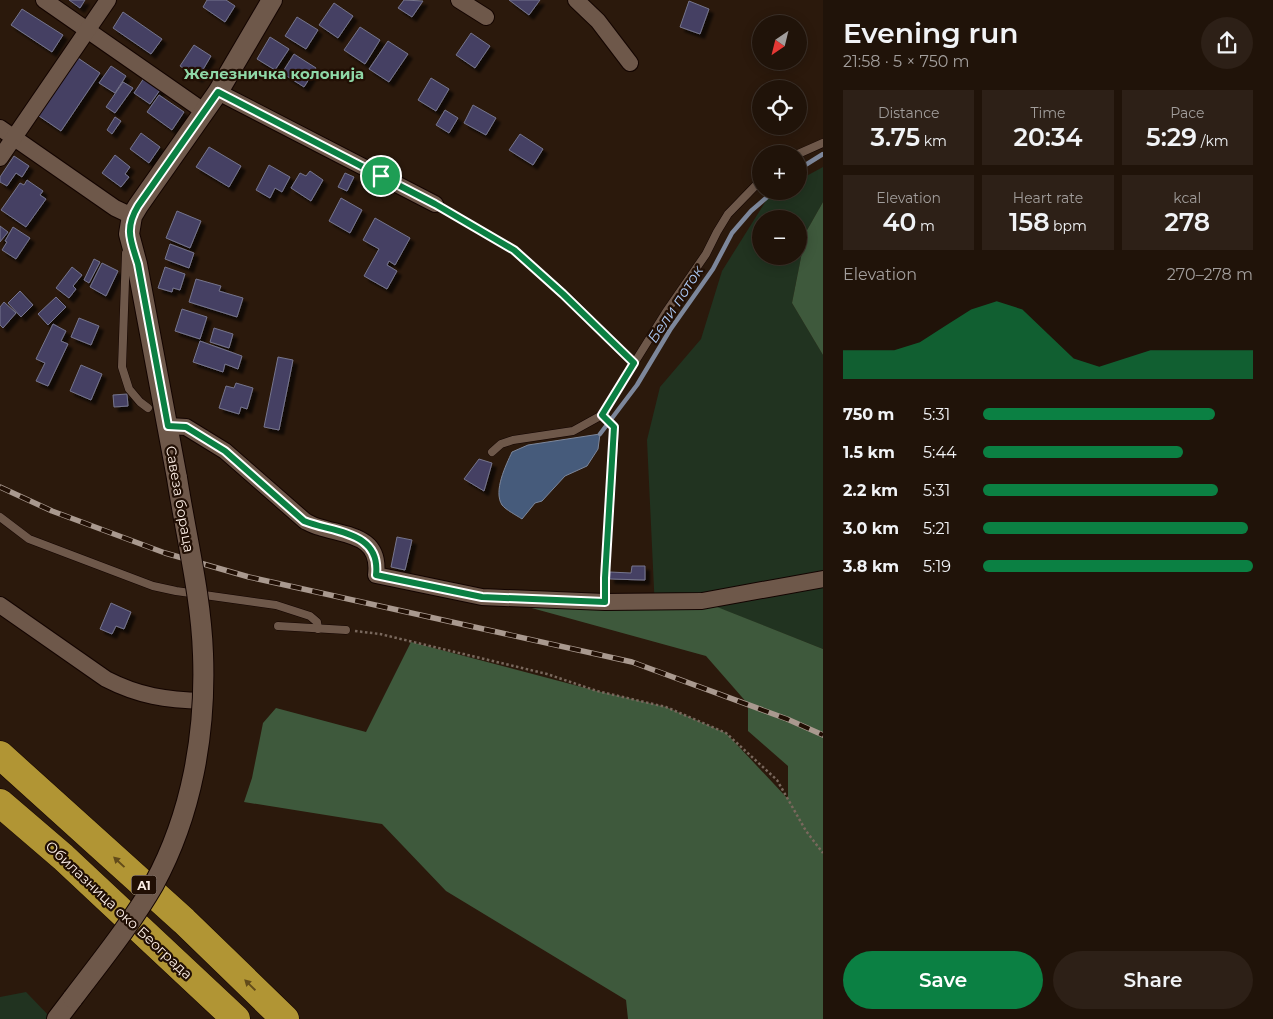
<!DOCTYPE html>
<html lang="en">
<head>
<meta charset="utf-8">
<style>
	:root { --surface:#201309; --page:#2d2017; --text:#f1f3f6; --muted:#a29e9c; --line:#3d322a; --accent:#0b8043 }
	body { margin:0; font-family:Montserrat,sans-serif; background:var(--page); color:var(--text); height:100vh; display:flex; flex-direction:column; font-size:19px; white-space:nowrap }
	* { box-sizing:border-box; margin:0 }
	p { font-size:16px; color:var(--muted) }
	.icon { flex:none; width:28px; height:28px; fill:none; stroke:currentColor; stroke-width:2; stroke-linecap:round; stroke-linejoin:round }
	.map { position:relative; flex:1; overflow:hidden }
	.side { display:flex; flex-direction:column; background:var(--surface); width:450px }
	.side>* { flex:none }
	.needle { width:32px; rotate:215deg }
	.controls { position:absolute; left:752px; top:15px; display:grid; gap:10px }
	.controls a { display:grid; place-items:center; width:55px; height:55px; border-radius:50%; background:var(--surface); box-shadow:0 2px 12px #0003,0 0 0 1px var(--line); font-size:25px }
	.pin { position:absolute; display:grid; place-items:center; width:42px; height:42px; color:#fff; margin:-21px; border:2px solid #fff; border-radius:50%; box-shadow:0 1px 5px #0007 }
	.round { display:grid; place-items:center; flex:none; width:52px; height:52px; border-radius:26px; background:var(--page) }
	.headline { display:flex; align-items:center; justify-content:space-between; height:85px; padding:0 20px }
	h1 { font-size:28px; font-weight:600; line-height:38px }
	.figures { display:grid; grid-template-columns:repeat(3,1fr); gap:8px; height:85px; padding:5px 20px }
	.figures div { display:grid; align-content:center; border-radius:0px; background:var(--page); text-align:center }
	.figures b { font-size:25px; font-weight:600 }
	.figures small { font-size:14px; font-weight:400 }
	.figures p { font-size:14px }
	.chart { height:140px; padding:10px 20px }
	.chart p { display:flex; justify-content:space-between }
	.chart svg { width:100%; height:90px; margin-top:5px; fill:var(--accent); opacity:.7 }
	.primary-button { display:flex; gap:10px; margin-top:auto; padding:10px 20px }
	.primary-button a { flex:1; height:58px; border-radius:30px; background:var(--accent); color:#fff; font-size:20px; font-weight:600; line-height:58px; text-align:center }
	.primary-button a+a { background:var(--page); color:var(--text) }
	ul { padding:0 20px; list-style:none; font-size:16px }
	li { display:grid; grid-template-columns:80px 60px 1fr; align-items:center; height:38px }
	li i { height:12px; border-radius:6px; background:var(--accent) }
	main { display:flex; flex:1; min-height:0 }
	.map>svg:first-child { display:block }
	.green { fill:#213320; fill-rule:evenodd }
	.forest { fill:#3e593c }
	.water { fill:#465b7b; stroke:#7d879b }
	.lines { fill:none; stroke-linecap:round; stroke-linejoin:round }
	.stream { stroke:#7d879b; stroke-width:4.5 }
	.building { fill:#444164; stroke:#76758d; filter:url(#shadow) }
	.service-casing { stroke:#130400; stroke-width:9 }
	.minor-casing { stroke:#130400; stroke-width:18 }
	.tertiary-casing { stroke:#130400; stroke-width:22 }
	.motorway-casing { stroke:#130400; stroke-width:29 }
	.path { stroke:#79685d; stroke-width:2.5; stroke-dasharray:2.5 2.5; stroke-linecap:butt }
	.service { stroke:#6e584a; stroke-width:8 }
	.minor { stroke:#6e584a; stroke-width:16 }
	.tertiary { stroke:#6e584a; stroke-width:20 }
	.motorway { stroke:#b19534; stroke-width:28 }
	.rail-casing { stroke:#a9998f; stroke-width:5.5 }
	.rail { stroke:#210f04; stroke-width:4; stroke-dasharray:11; stroke-linecap:butt }
	.tertiary-bridge-casing { stroke:#130400; stroke-width:22; stroke-linecap:butt }
	.tertiary-bridge { stroke:#6e584a; stroke-width:20 }
	.oneway { fill:#624b1a }
	.route-casing { stroke:#fff; stroke-width:10 }
	.route { stroke:#0b8043; stroke-width:6 }
	.labels { text-anchor:middle; dominant-baseline:central; stroke-width:4.5; stroke-linejoin:round; paint-order:stroke }
	.shield { fill:#210f04; stroke:#baaba2; stroke-width:1 }
	.shield-label { font-size:12px; font-weight:bold; fill:#fceee6 }
	.street-label { font-size:14px; fill:#fceee6; stroke:#210f04 }
	.neighbourhood-label { font-size:15px; font-weight:bold; fill:#8fd8a7; stroke:#210f04 }
	.water-label { font-size:15px; font-style:italic; fill:#abc8f4; stroke:#210f04 }
</style>
</head>
<body>
<main>
<div class="map">
<svg width="823" height="1019" viewBox="0 0 823 1019">
	<defs>
		<filter id="shadow"><feDropShadow dx="4.5" dy="4.5" stdDeviation="1" flood-color="#0009"/></filter>
	</defs>
	<rect width="100%" height="100%" fill="#2b190c"/>
	<!-- green -->
	<g class="green">
		<path d="M823 167V202L806 232 792 303 823 355V649L724 610H655L647 440 660 387 701 339 722 271 769 196 779 191H799V180ZM761 219H799V256H761Z"/>
		<path d="M26 992 52 1019H0V997Z"/>
	</g>
	<!-- forest -->
	<g class="forest">
		<path d="M823 202V355L792 303 806 232Z"/>
		<path d="M495 598 702 601 823 649V1019H628L626 1000 446 891 382 824 244 802 252 778 263 723 276 708 366 732 411 642 597 691 666 707 726 733 788 799V766L748 731V704L706 656Z"/>
	</g>
	<!-- water -->
	<path class="water" d="M600 434 598 449 587 466 565 476 542 501 535 503 522 519C516 515 506 510 502 505 493 491 506 465 512 452L528 445Z"/>
	<g class="lines">
		<!-- stream -->
		<g class="stream">
			<path d="M799 169 823 154"/>
			<path d="M600 434 637 385 670 330 713 269 732 233 751 211 774 191"/>
		</g>
	</g>
	<!-- building -->
	<g class="building">
		<path d="M69 0H85L80 8Z"/>
		<path d="M207 0H226L235 6 225 22 203 7Z"/>
		<path d="M404 0 423 1 412 17 398 8Z"/>
		<path d="M509 0H540L529 15Z"/>
		<path d="M689 1 709 9 700 34 680 27Z"/>
		<path d="M334 3 353 16 338 38 319 25Z"/>
		<path d="M22 9 63 35 52 52 11 25Z"/>
		<path d="M123 12 162 39 151 54 113 28Z"/>
		<path d="M297 17 318 30 306 49 285 36Z"/>
		<path d="M360 27 380 40 365 64 344 50Z"/>
		<path d="M471 33 490 46 475 68 456 55Z"/>
		<path d="M270 37 289 49 275 70 257 59Z"/>
		<path d="M388 41 408 54 389 82 369 69Z"/>
		<path d="M194 45 211 56 198 78 180 66Z"/>
		<path d="M294 54 316 68 304 87 282 73Z"/>
		<path d="M75 56 100 73 61 131 36 114Z"/>
		<path d="M111 66 126 76 115 93 99 83Z"/>
		<path d="M144 78 160 90 150 104 134 93Z"/>
		<path d="M431 78 449 89 436 111 418 100Z"/>
		<path d="M123 82 133 88 115 113 106 107Z"/>
		<path d="M159 95 184 112 172 130 147 112Z"/>
		<path d="M473 105 496 118 486 135 464 123Z"/>
		<path d="M445 110 458 118 449 133 436 125Z"/>
		<path d="M115 117 121 121 112 134 107 130Z"/>
		<path d="M141 133 160 147 149 163 130 149Z"/>
		<path d="M520 134 543 149 533 165 509 150Z"/>
		<path d="M209 147 241 166 229 187 196 167Z"/>
		<path d="M115 155 130 167 125 174 129 177 121 187 102 173Z"/>
		<path d="M14 156 29 166 22 177 16 173 7 186 0 182V177Z"/>
		<path d="M269 165 290 177 282 192 275 188 270 198 256 190Z"/>
		<path d="M310 171 323 180 311 201 291 188 300 173 306 176Z"/>
		<path d="M345 173 354 177 347 191 338 187Z"/>
		<path d="M27 180 43 191 40 195 46 199 26 227 1 210 20 183 24 185Z"/>
		<path d="M341 198 362 210 350 233 329 221Z"/>
		<path d="M177 211 201 221 190 248 166 238Z"/>
		<path d="M375 218 410 238 395 265 389 261 387 265 397 271 387 289 364 276 379 249 363 240Z"/>
		<path d="M0 226 8 232 0 242Z"/>
		<path d="M13 227 30 238 16 259 2 250 7 242 5 241Z"/>
		<path d="M170 244 194 253 189 268 165 259Z"/>
		<path d="M94 259 100 262 89 283 84 280Z"/>
		<path d="M102 263 118 271 106 296 90 287Z"/>
		<path d="M72 267 82 275 73 286 76 289 69 298 56 288Z"/>
		<path d="M165 267 185 274 180 290 173 288 172 292 158 288Z"/>
		<path d="M196 279 221 286 219 291 243 298 237 317 189 302Z"/>
		<path d="M20 291 33 305 21 317 8 303Z"/>
		<path d="M56 297 66 307 48 325 38 314Z"/>
		<path d="M4 302 16 313 3 328 0 325V307Z"/>
		<path d="M182 309 207 317 200 339 175 331Z"/>
		<path d="M79 318 99 326 91 345 71 337Z"/>
		<path d="M53 324 66 331 61 341 68 344 48 386 36 381 45 363 36 359Z"/>
		<path d="M214 328 233 334 229 348 210 342Z"/>
		<path d="M200 341 242 356 238 369 225 364 223 372 193 362Z"/>
		<path d="M278 357 293 360 279 430 264 427Z"/>
		<path d="M81 365 102 374 91 400 70 391Z"/>
		<path d="M236 383 253 388 247 409 241 407 239 414 219 408 226 386 234 388Z"/>
		<path d="M127 394 128 406 114 407 113 395Z"/>
		<path d="M479 459 492 463 484 491 464 479Z"/>
		<path d="M397 537 412 540 405 570 391 567Z"/>
		<path d="M632 566H645V580L610 579V572L631 573Z"/>
		<path d="M111 603 131 612 124 629 116 626 112 634 100 629Z"/>
	</g>
	<g class="lines">
		<defs>
			<g id="service">
				<path d="M798 154 823 143"/>
				<path d="M435 204 514 250 563 293 634 363"/>
				<path d="M126 253 122 367 129 389 140 402 148 408"/>
				<path d="M602 415 615 427 605 578V602"/>
				<path d="M492 452 501 444 513 440 573 431 602 415 666 312 706 254 717 232 728 214 761 180"/>
				<path d="M0 517 29 539 153 586 176 591 276 605 310 616 317 622 318 629"/>
				<path d="M278 626 346 630"/>
			</g>
			<g id="minor">
				<path d="M44 0 205 112"/>
				<path d="M459 0 486 17"/>
				<path d="M576 0 598 21 630 63"/>
				<path d="M218 92 435 204"/>
				<path d="M0 128 115 208 132 216"/>
				<path d="M0 158 108 0"/>
				<path d="M168 426 186 427 225 451 305 521C309 523 314 526 319 527 347 536 381 535 376 575L482 597 605 602 702 601 823 579"/>
				<path d="M0 605 106 679C139 696 166 700 204 701"/>
			</g>
			<g id="tertiary">
				<path d="M177 478 137 264 129 234 132 216 138 206 218 92 272 0"/>
				<path d="M57 1019 73 998"/>
			</g>
			<g id="motorway">
				<path d="M0 755 184 921 285 1019"/>
				<path d="M0 803 63 857 236 1019"/>
			</g>
		</defs>
		<!-- service casing -->
		<use href="#service" class="service-casing"/>
		<!-- minor casing -->
		<use href="#minor" class="minor-casing"/>
		<!-- tertiary casing -->
		<use href="#tertiary" class="tertiary-casing"/>
		<!-- motorway casing -->
		<use href="#motorway" class="motorway-casing"/>
		<!-- path -->
		<path class="path" d="M355 631 380 634 547 674 597 691 666 707 726 733 777 780 806 831 823 853"/>
		<!-- service -->
		<use href="#service" class="service"/>
		<!-- minor -->
		<use href="#minor" class="minor"/>
		<!-- tertiary -->
		<use href="#tertiary" class="tertiary"/>
		<!-- motorway -->
		<use href="#motorway" class="motorway"/>
		<defs>
			<path id="rail" d="M0 487 52 511 165 553 249 577 632 662 787 719 823 735"/>
		</defs>
		<!-- rail casing -->
		<use href="#rail" class="rail-casing"/>
		<!-- rail -->
		<use href="#rail" class="rail"/>
		<defs>
			<path id="tertiary-bridge" d="M73 998C101 961 131 924 154 884 192 814 206 733 203 654 201 595 186 536 177 478"/>
		</defs>
		<!-- tertiary-bridge casing -->
		<use href="#tertiary-bridge" class="tertiary-bridge-casing"/>
		<!-- tertiary-bridge -->
		<use href="#tertiary-bridge" class="tertiary-bridge"/>
	</g>
	<!-- one-way arrows -->
	<defs><path id="oneway-solid" d="M-6-.8H1V-3.2L6.5 0L1 3.2V.8H-6Z" transform="scale(1.25)"/></defs>
	<g class="oneway">
		<use href="#oneway-solid" transform="translate(119 862) rotate(-137)"/>
		<use href="#oneway-solid" transform="translate(250 985) rotate(-136)"/>
	</g>
	<g class="lines">
		<defs>
			<path id="route" d="M218 92 435 204 514 250 563 294 634 363 602 415 614 427 605 578V602L482 597 376 575C381 531 334 533 304 521L225 451 186 427 168 426 138 264C131 241 124 229 138 206Z"/>
		</defs>
		<!-- route casing -->
		<use href="#route" class="route-casing"/>
		<!-- route -->
		<use href="#route" class="route"/>
	</g>
	<g class="labels">
		<!-- shield labels -->
		<rect class="shield" x="131.5" y="875.5" width="25" height="19" rx="4"/>
		<g class="shield-label">
			<text x="144" y="885">A1</text>
		</g>
		<!-- street labels -->
		<g class="street-label">
			<text transform="translate(180 499) rotate(80)">Савеза бораца</text>
			<text transform="translate(119 910) rotate(43)">Обилазница око Београда</text>
		</g>
		<!-- neighbourhood labels -->
		<g class="neighbourhood-label">
			<text x="274" y="73">Железничка колонија</text>
		</g>
		<!-- water labels -->
		<g class="water-label">
			<text transform="translate(675 304) rotate(-57)">Бели поток</text>
		</g>
	</g>
</svg>
<div class="controls">
<a><svg class="needle" viewBox="-14 -14 28 28"><path d="M0-13l5 13h-10z" fill="#e53935"/><path d="M0 13l5-13h-10z" fill="#a29e9c"/></svg></a>
<a><svg class="icon" aria-label="locate" viewBox="0 0 24 24"><circle cx="12" cy="12" r="6"/><path d="M12 2v4M12 18v4M2 12h4M18 12h4"/></svg></a>
<a>+</a>
<a>−</a>
</div>
<div class="pin" style="left:381px;top:176px;background:#1e9e55"><svg class="icon" aria-label="arrive" viewBox="0 0 24 24"><path d="M6 21V4h12l-3 4 3 4H6"/></svg></div>
</div>
<section class="side">
<div class="headline"><div><h1>Evening run</h1><p>21:58 · 5 × 750 m</p></div><a class="round"><svg class="icon" aria-label="share" viewBox="0 0 24 24"><path d="M12 15V3M7 8l5-5 5 5M5 13v7h14v-7"/></svg></a></div>
<div class="figures">
<div><p>Distance</p><b>3.75<small> km</small></b></div>
<div><p>Time</p><b>20:34</b></div>
<div><p>Pace</p><b>5:29<small> /km</small></b></div>
</div>
<div class="figures">
<div><p>Elevation</p><b>40<small> m</small></b></div>
<div><p>Heart rate</p><b>158<small> bpm</small></b></div>
<div><p>kcal</p><b>278</b></div>
</div>
<div class="chart"><p><span>Elevation</span>270–278 m</p>
<svg viewBox="0 0 160 44" preserveAspectRatio="none"><path d="M0 44V30L10 30L20 30L30 26L40 18L50 10L60 6L70 10L80 22L90 34L100 38L110 34L120 30L130 30L140 30L150 30L160 30V44z"/></svg>
</div>
<ul>
<li><b>750 m</b>5:31<i style="width:86%"></i></li>
<li><b>1.5 km</b>5:44<i style="width:74%"></i></li>
<li><b>2.2 km</b>5:31<i style="width:87%"></i></li>
<li><b>3.0 km</b>5:21<i style="width:98%"></i></li>
<li><b>3.8 km</b>5:19<i style="width:100%"></i></li>
</ul>
<div class="primary-button"><a>Save</a><a>Share</a></div>
</section>
</main>
</body>
</html>
